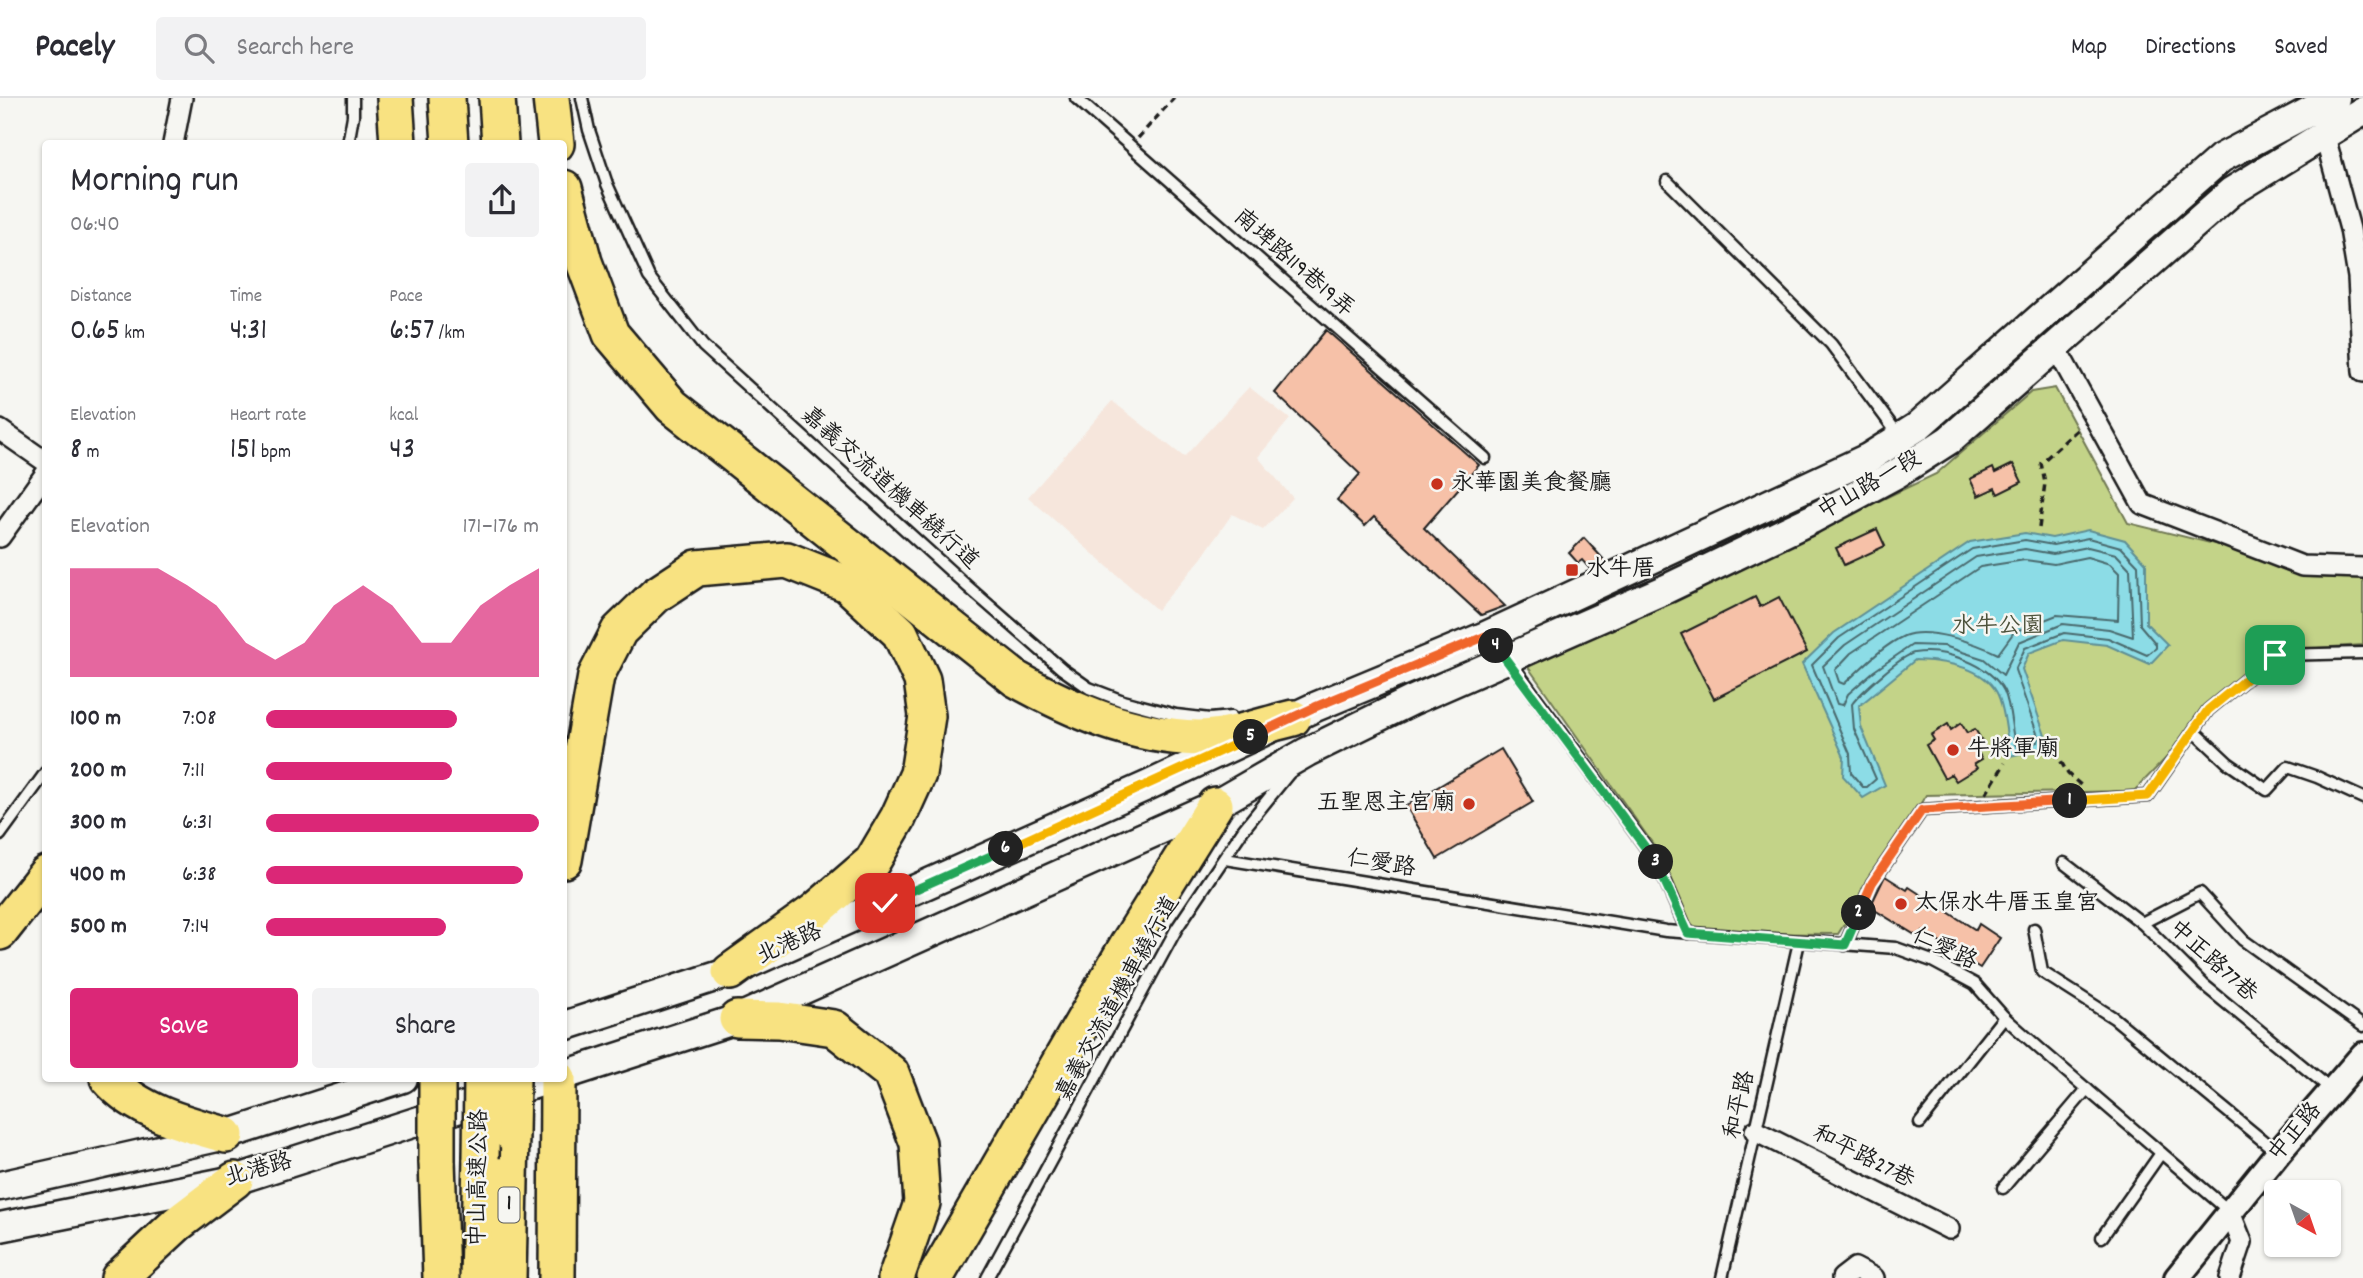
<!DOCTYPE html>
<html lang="en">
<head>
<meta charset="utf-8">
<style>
	:root { --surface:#fff; --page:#f2f2f3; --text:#2b2b33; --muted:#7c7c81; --line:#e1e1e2; --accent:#db2777 }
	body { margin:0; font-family:Dekko,"LXGW WenKai TC",sans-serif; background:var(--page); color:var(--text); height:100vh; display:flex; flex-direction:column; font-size:26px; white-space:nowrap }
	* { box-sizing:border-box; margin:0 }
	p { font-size:23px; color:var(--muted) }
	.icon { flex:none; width:38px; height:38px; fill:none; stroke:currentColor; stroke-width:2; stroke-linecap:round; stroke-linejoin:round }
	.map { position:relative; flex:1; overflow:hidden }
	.details { position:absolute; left:42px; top:42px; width:525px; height:942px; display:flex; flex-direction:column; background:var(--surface); border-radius:7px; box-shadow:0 2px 5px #0004 }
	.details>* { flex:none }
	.needle { width:46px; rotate:140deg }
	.controls { position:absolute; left:2264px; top:1082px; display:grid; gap:14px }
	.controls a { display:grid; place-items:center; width:77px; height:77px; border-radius:7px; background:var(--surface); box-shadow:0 2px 5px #0004; font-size:35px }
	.pin { position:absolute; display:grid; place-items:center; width:60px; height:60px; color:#fff; margin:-30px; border-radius:14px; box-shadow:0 4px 10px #0006 }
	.km { position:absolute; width:35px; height:35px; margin:-18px; border-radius:50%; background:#222; color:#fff; font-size:19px; line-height:35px; text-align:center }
	.round { display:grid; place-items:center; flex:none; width:74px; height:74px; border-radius:7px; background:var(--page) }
	.headline { display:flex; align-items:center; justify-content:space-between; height:119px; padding:0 28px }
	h1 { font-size:38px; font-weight:600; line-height:52px }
	.metrics { display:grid; grid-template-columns:repeat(3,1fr); gap:10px; height:119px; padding:7px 28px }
	.metrics div { display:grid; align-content:center }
	.metrics b { font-size:30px; font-weight:600 }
	.metrics small { font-size:19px; font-weight:400 }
	.metrics p { font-size:19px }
	.chart { height:196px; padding:14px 28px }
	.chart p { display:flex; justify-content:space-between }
	.chart svg { width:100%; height:126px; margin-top:7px; fill:var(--accent); opacity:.7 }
	.cta { display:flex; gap:14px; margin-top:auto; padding:14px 28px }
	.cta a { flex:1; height:80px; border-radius:7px; background:var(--accent); color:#fff; font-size:28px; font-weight:600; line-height:80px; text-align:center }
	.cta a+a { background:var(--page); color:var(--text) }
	ul { padding:0 28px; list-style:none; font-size:23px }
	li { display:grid; grid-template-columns:112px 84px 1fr; align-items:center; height:52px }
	li i { height:18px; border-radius:9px; background:var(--accent) }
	header { display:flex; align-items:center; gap:42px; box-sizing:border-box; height:98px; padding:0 35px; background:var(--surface); border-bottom:2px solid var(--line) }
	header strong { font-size:33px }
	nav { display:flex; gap:38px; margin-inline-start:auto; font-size:24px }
	.search { width:490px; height:63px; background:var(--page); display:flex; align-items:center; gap:18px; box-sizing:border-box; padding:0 24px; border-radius:7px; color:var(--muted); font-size:26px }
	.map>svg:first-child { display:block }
	.built { fill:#f6e6dc }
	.green { fill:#c3d388; stroke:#707852; stroke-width:2 }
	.water { fill:#8cdce6; stroke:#5f8f95; stroke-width:2 }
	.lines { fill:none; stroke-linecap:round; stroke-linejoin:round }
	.shore { stroke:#49696d; stroke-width:2 }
	.building { fill:#f6c1a8; stroke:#1c1c1c; stroke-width:2 }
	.service-casing { stroke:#1c1c1c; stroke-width:15 }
	.minor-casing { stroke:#1c1c1c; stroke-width:24 }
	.tertiary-casing { stroke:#1c1c1c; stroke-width:30 }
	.secondary-casing { stroke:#1c1c1c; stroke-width:33 }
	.motorway-casing { stroke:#1c1c1c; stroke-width:40 }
	.path { stroke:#1c1c1c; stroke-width:3.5; stroke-dasharray:7 5; stroke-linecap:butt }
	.service { stroke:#f6f6f2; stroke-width:10 }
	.minor { stroke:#f6f6f2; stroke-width:19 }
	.tertiary { stroke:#f6f6f2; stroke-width:24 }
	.secondary { stroke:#f6f6f2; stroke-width:28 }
	.motorway { stroke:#f8e281; stroke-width:35 }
	.motorway-bridge-casing { stroke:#1c1c1c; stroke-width:40; stroke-linecap:butt }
	.motorway-bridge { stroke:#f8e281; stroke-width:35 }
	.split-1-casing { stroke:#fff; stroke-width:14 }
	.split-2-casing { stroke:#fff; stroke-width:14 }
	.split-3-casing { stroke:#fff; stroke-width:14 }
	.split-4-casing { stroke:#fff; stroke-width:14 }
	.split-5-casing { stroke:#fff; stroke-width:14 }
	.split-6-casing { stroke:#fff; stroke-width:14 }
	.split-7-casing { stroke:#fff; stroke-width:14 }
	.split-1 { stroke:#f5b400; stroke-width:9 }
	.split-2 { stroke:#f0652b; stroke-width:9 }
	.split-3 { stroke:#22a559; stroke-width:9 }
	.split-4 { stroke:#22a559; stroke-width:9 }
	.split-5 { stroke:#f0652b; stroke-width:9 }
	.split-6 { stroke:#f5b400; stroke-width:9 }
	.split-7 { stroke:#22a559; stroke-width:9 }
	.poi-dot { fill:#c8321e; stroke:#f6f6f2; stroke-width:2.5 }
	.labels { text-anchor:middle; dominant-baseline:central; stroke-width:5; stroke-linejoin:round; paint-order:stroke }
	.shield { fill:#f6f6f2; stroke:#5d5d5c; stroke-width:2 }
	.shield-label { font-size:21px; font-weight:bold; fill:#1c1c1c }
	.street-label { font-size:23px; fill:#1c1c1c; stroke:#f6f6f2 }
	.poi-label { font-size:23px; fill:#1c1c1c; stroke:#f6f6f2; text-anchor:start }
	.park-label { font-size:23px; fill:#4e533c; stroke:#f6f6f2 }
</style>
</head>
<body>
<header>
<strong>Pacely</strong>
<div class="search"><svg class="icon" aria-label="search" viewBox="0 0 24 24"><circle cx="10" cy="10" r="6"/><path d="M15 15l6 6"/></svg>Search here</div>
<nav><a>Map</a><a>Directions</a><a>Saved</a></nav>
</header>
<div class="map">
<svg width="2363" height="1180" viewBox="0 0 2363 1180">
	<rect width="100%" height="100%" fill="#f6f6f2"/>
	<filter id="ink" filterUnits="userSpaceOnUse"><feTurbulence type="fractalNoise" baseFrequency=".0143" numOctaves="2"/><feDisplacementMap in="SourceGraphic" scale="14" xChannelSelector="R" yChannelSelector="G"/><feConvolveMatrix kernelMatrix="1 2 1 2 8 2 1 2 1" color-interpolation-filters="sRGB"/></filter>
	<g filter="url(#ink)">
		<!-- built -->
		<path class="built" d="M1249 289 1290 321 1258 359 1293 400 1263 432 1232 416 1201 461 1157 512 1028 399 1112 303 1184 359Z"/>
		<!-- green -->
		<path class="green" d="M2055 290 2128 425 2308 469 2363 466V547L2270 553 2134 693 1926 697 1838 836 1688 835 1662 759 1528 569 1936 376 2031 294Z"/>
		<!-- water -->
		<path class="water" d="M2088 432 2125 442 2146 465V525L2168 547 2150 566 2107 547 2063 542 2029 555 2022 571 2049 649 2010 658C2006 639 2006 615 1998 597 1985 568 1943 563 1915 562L1859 608 1861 629 1885 687 1863 700 1843 678 1844 659 1802 566 1834 535 1970 444 2025 435 2052 440Z"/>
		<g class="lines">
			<!-- shore -->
			<g class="shore">
				<path d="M2088 440 2121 449 2138 467 2140 527 2156 546V550L2147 557 2108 540 2064 535 2025 550 2015 572 2039 641 2037 644 2018 649 2015 646C2011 630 2011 608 2004 593 1990 566 1944 550 1914 555 1901 558 1861 594 1852 606L1854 631 1876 681 1867 689H1863L1851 675 1850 656 1812 567 1839 540 1972 451 2025 442 2053 447Z"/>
				<path d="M2088 449 2116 456 2130 471 2133 539 2109 531 2063 526 2019 544 2003 577 1984 561 1944 548 1912 547 1874 573 1848 596 1843 607 1837 606 1823 568 1845 547 1976 459 2025 451 2053 456Z"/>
				<path d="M2087 459 2110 466 2119 475 2118 522 2057 517 2014 534 1998 556C1976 545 1927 528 1904 538 1882 548 1862 570 1844 586L1839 584 1835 572 1851 555 1980 469 2025 462 2054 466Z"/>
			</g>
		</g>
		<!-- building -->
		<g class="building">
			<path d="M1326 232 1479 367 1424 430 1505 508 1481 517 1374 419 1365 428 1337 402 1360 376 1275 295Z"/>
			<path d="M2013 366 2022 384 1998 396 1995 390 1978 398 1970 381 1993 370 1995 375Z"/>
			<path d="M1877 431 1885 448 1844 467 1836 450Z"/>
			<path d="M1584 440 1606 464 1590 471 1582 462 1578 465 1569 455Z"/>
			<path d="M1755 499 1760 509 1779 499 1807 554 1714 601 1681 536Z"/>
			<path d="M1961 625 1967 635 1975 631 1982 643 1974 648 1982 661 1974 666 1977 670 1956 683 1951 676 1944 680 1926 647 1934 642 1931 637 1948 626 1951 632Z"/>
			<path d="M1501 651 1533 704 1437 761 1406 708Z"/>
			<path d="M1885 778 1907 792 1909 789 1976 832 1979 826 2000 840 1980 870 1923 834 1920 840 1870 809Z"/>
		</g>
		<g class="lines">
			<defs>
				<g id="service">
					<path d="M582 0 589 32 607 86 649 179 703 248 967 488 1062 571 1089 590 1123 603 1176 617 1210 621 1231 619"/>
					<path d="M1076 0 1485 360"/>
					<path d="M348 46 353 18V0"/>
					<path d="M1667 83 1831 246 1900 339"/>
					<path d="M1508 561 1658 766 1688 835"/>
					<path d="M2194 633 2228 665 2267 692 2288 669 2317 679 2363 700"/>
					<path d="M0 737 46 674"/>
					<path d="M1225 761 1666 833 1896 850 1932 863 1975 886 2004 919 2040 951 2229 1113"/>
					<path d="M2064 765 2142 825 2204 887 2332 992"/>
					<path d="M2142 825 2200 795 2243 842 2363 928"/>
					<path d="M2034 831 2042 874 2114 920 2278 1055"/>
					<path d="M1845 847 1872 785 1922 712 2148 698 2208 612 2275 557 2363 555"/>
					<path d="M1920 1025 2004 919"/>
					<path d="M2003 1090 2087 991"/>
					<path d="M2102 1139 2161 1055"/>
					<path d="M987 1180 1177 830 1243 732 1290 674"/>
					<path d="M1722 1180 1799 844"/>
				</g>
				<g id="minor">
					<path d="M2322 28 2350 131 2358 179 2363 274"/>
					<path d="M173 46 182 0"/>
					<path d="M2055 248 2142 406 2302 468 2363 470"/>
					<path d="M0 332 46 364"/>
					<path d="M0 439 46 375"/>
					<path d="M1755 1033 1949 1131"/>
					<path d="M2230 1114 2242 1144 2230 1180"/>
					<path d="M1842 1180 1855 1170 1874 1180"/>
				</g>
				<path id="tertiary" d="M2177 1180 2278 1055 2363 957"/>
				<g id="secondary">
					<path d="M564 928 730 874 1149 687 1315 609 1486 538 1868 360 1917 329 2221 60 2335 0"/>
					<path d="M564 977 737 921 1215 707 1307 654 1411 603 1666 491 1812 421 1896 376 1949 342 2231 94 2363 13"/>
					<path d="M0 1088 226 1037 403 980"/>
					<path d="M0 1129 235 1082 553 980"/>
				</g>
				<g id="motorway">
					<path d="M395 0 398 46"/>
					<path d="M447 0 450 46"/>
					<path d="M497 0 500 46"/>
					<path d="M551 0 556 46"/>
					<path d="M564 90 584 164 611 236 672 308 1016 581C1073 613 1132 638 1198 640 1229 640 1263 627 1293 620"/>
					<path d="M564 762 596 578 619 533 656 497 697 470 787 462 847 486 900 535 922 582 927 618 918 676 898 720 872 764 815 813 730 874"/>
					<path d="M0 834 46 776"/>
					<path d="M737 921 779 922 834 930 891 975 918 1045 922 1105 896 1180"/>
					<path d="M108 980C136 1013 185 1026 226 1037"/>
					<path d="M437 1063 441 1180"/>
					<path d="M119 1180 177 1126 235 1082"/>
					<path d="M478 1180 481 1060"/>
					<path d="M508 1180 511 1035"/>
					<path d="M557 1180 558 980"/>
					<path d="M935 1180 1128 846 1215 707"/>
				</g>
			</defs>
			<!-- service casing -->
			<use href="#service" class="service-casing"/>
			<!-- minor casing -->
			<use href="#minor" class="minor-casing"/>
			<!-- tertiary casing -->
			<use href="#tertiary" class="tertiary-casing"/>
			<!-- secondary casing -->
			<use href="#secondary" class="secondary-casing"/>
			<!-- motorway casing -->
			<use href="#motorway" class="motorway-casing"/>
			<!-- path -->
			<g class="path">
				<path d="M1138 40 1174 0"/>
				<path d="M2039 430 2045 385 2041 365 2079 330"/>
				<path d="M2055 653 2068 676 2083 689"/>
				<path d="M1986 696 2005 665"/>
			</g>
			<!-- service -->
			<use href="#service" class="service"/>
			<!-- minor -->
			<use href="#minor" class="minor"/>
			<!-- tertiary -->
			<use href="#tertiary" class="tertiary"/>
			<!-- secondary -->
			<use href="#secondary" class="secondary"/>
			<!-- motorway -->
			<use href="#motorway" class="motorway"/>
			<defs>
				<g id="motorway-bridge">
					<path d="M511 1035 512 980"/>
					<path d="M481 1060 482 980"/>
					<path d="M437 1063V980"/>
				</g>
			</defs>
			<!-- motorway-bridge casing -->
			<use href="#motorway-bridge" class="motorway-bridge-casing"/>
			<!-- motorway-bridge -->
			<use href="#motorway-bridge" class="motorway-bridge"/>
		</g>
	</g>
	<g class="lines" filter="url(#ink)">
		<defs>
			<path id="split-1" d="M2070 703 2148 698 2208 612 2275 557"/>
			<path id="split-2" d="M1859 815 1872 785 1922 712 2070 703"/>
			<path id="split-3" d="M1656 764 1688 835 1845 847 1859 815"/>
			<path id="split-4" d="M1496 548 1656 764"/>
			<path id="split-5" d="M1251 639 1315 609 1486 538 1496 548"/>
			<path id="split-6" d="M1006 751 1251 639"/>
			<path id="split-7" d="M885 805 1006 751"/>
		</defs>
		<!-- split-1 casing -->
		<use href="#split-1" class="split-1-casing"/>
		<!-- split-2 casing -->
		<use href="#split-2" class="split-2-casing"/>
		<!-- split-3 casing -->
		<use href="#split-3" class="split-3-casing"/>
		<!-- split-4 casing -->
		<use href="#split-4" class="split-4-casing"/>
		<!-- split-5 casing -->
		<use href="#split-5" class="split-5-casing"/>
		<!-- split-6 casing -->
		<use href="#split-6" class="split-6-casing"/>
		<!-- split-7 casing -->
		<use href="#split-7" class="split-7-casing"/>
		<!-- split-1 -->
		<use href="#split-1" class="split-1"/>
		<!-- split-2 -->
		<use href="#split-2" class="split-2"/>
		<!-- split-3 -->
		<use href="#split-3" class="split-3"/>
		<!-- split-4 -->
		<use href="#split-4" class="split-4"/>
		<!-- split-5 -->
		<use href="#split-5" class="split-5"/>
		<!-- split-6 -->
		<use href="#split-6" class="split-6"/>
		<!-- split-7 -->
		<use href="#split-7" class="split-7"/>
	</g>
	<!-- markers -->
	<g class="poi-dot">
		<circle cx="1437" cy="386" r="7"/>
		<rect x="1565" y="465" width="14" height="14" rx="3.5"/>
		<circle cx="1953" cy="652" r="7"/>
		<circle cx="1469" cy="706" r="7"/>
		<circle cx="1901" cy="806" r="7"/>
	</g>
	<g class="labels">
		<!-- shield labels -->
		<rect class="shield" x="498.5" y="1089.5" width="21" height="35" rx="5"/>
		<g class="shield-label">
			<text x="509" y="1107">1</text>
		</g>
		<!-- street labels -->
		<g class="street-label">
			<text transform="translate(1293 166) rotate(41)">南埤路119巷19弄</text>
			<text transform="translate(1870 388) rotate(-30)">中山路一段</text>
			<text transform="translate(889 391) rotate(42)">嘉義交流道機車繞行道</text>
			<text transform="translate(1381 767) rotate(9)">仁愛路</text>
			<text transform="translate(790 847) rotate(-24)">北港路</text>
			<text transform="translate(1944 852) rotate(25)">仁愛路</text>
			<text transform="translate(2212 864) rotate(42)">中正路77巷</text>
			<text transform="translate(1119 901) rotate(-61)">嘉義交流道機車繞行道</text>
			<text transform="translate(1741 1007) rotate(-77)">和平路</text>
			<text transform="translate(2296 1035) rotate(-50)">中正路</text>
			<text transform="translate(1863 1060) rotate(27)">和平路27巷</text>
			<text transform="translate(259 1073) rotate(-16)">北港路</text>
			<text transform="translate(480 1080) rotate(-89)">中山高速公路</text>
		</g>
		<!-- poi labels -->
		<g class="poi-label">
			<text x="1451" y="386">永華園美食餐廳</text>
			<text x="1586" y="472">水牛厝</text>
			<text x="1967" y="652">牛將軍廟</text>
			<text x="1455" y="706" text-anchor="end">五聖恩主宮廟</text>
			<text x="1915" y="806">太保水牛厝玉皇宮</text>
		</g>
		<!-- park labels -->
		<g class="park-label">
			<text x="1998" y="529">水牛公園</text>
		</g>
	</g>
</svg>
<div class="controls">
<a><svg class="needle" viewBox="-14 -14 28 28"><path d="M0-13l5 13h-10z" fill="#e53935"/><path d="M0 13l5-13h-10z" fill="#7c7c81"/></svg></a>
</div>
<div class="pin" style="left:2275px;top:557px;background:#1e9e55"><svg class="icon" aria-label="arrive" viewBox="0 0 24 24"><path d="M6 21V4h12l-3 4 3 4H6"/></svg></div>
<div class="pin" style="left:885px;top:805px;background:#d93025"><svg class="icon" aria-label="check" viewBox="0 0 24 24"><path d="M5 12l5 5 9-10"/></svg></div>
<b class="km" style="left:2070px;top:703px">1</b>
<b class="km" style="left:1859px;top:815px">2</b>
<b class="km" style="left:1656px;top:764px">3</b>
<b class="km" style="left:1496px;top:548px">4</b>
<b class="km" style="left:1251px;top:639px">5</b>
<b class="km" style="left:1006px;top:751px">6</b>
<section class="details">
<div class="headline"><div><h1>Morning run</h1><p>06:40</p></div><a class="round"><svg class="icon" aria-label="share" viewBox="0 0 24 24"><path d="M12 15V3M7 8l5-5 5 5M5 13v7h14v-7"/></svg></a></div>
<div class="metrics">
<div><p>Distance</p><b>0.65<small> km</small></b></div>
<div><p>Time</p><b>4:31</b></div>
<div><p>Pace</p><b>6:57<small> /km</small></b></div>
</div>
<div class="metrics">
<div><p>Elevation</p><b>8<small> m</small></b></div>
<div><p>Heart rate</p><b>151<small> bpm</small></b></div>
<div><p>kcal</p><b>43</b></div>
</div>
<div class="chart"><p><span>Elevation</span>171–176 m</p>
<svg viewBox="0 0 160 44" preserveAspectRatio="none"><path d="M0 44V6L10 6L20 6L30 6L40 12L50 19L60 32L70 38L80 32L90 19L100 12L110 19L120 32L130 32L140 19L150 12L160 6V44z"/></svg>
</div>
<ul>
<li><b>100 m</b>7:08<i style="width:70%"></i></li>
<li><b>200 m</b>7:11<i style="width:68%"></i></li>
<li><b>300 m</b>6:31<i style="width:100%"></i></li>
<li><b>400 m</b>6:38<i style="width:94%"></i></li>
<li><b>500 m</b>7:14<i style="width:66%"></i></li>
</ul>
<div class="cta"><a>Save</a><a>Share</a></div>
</section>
</div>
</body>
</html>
